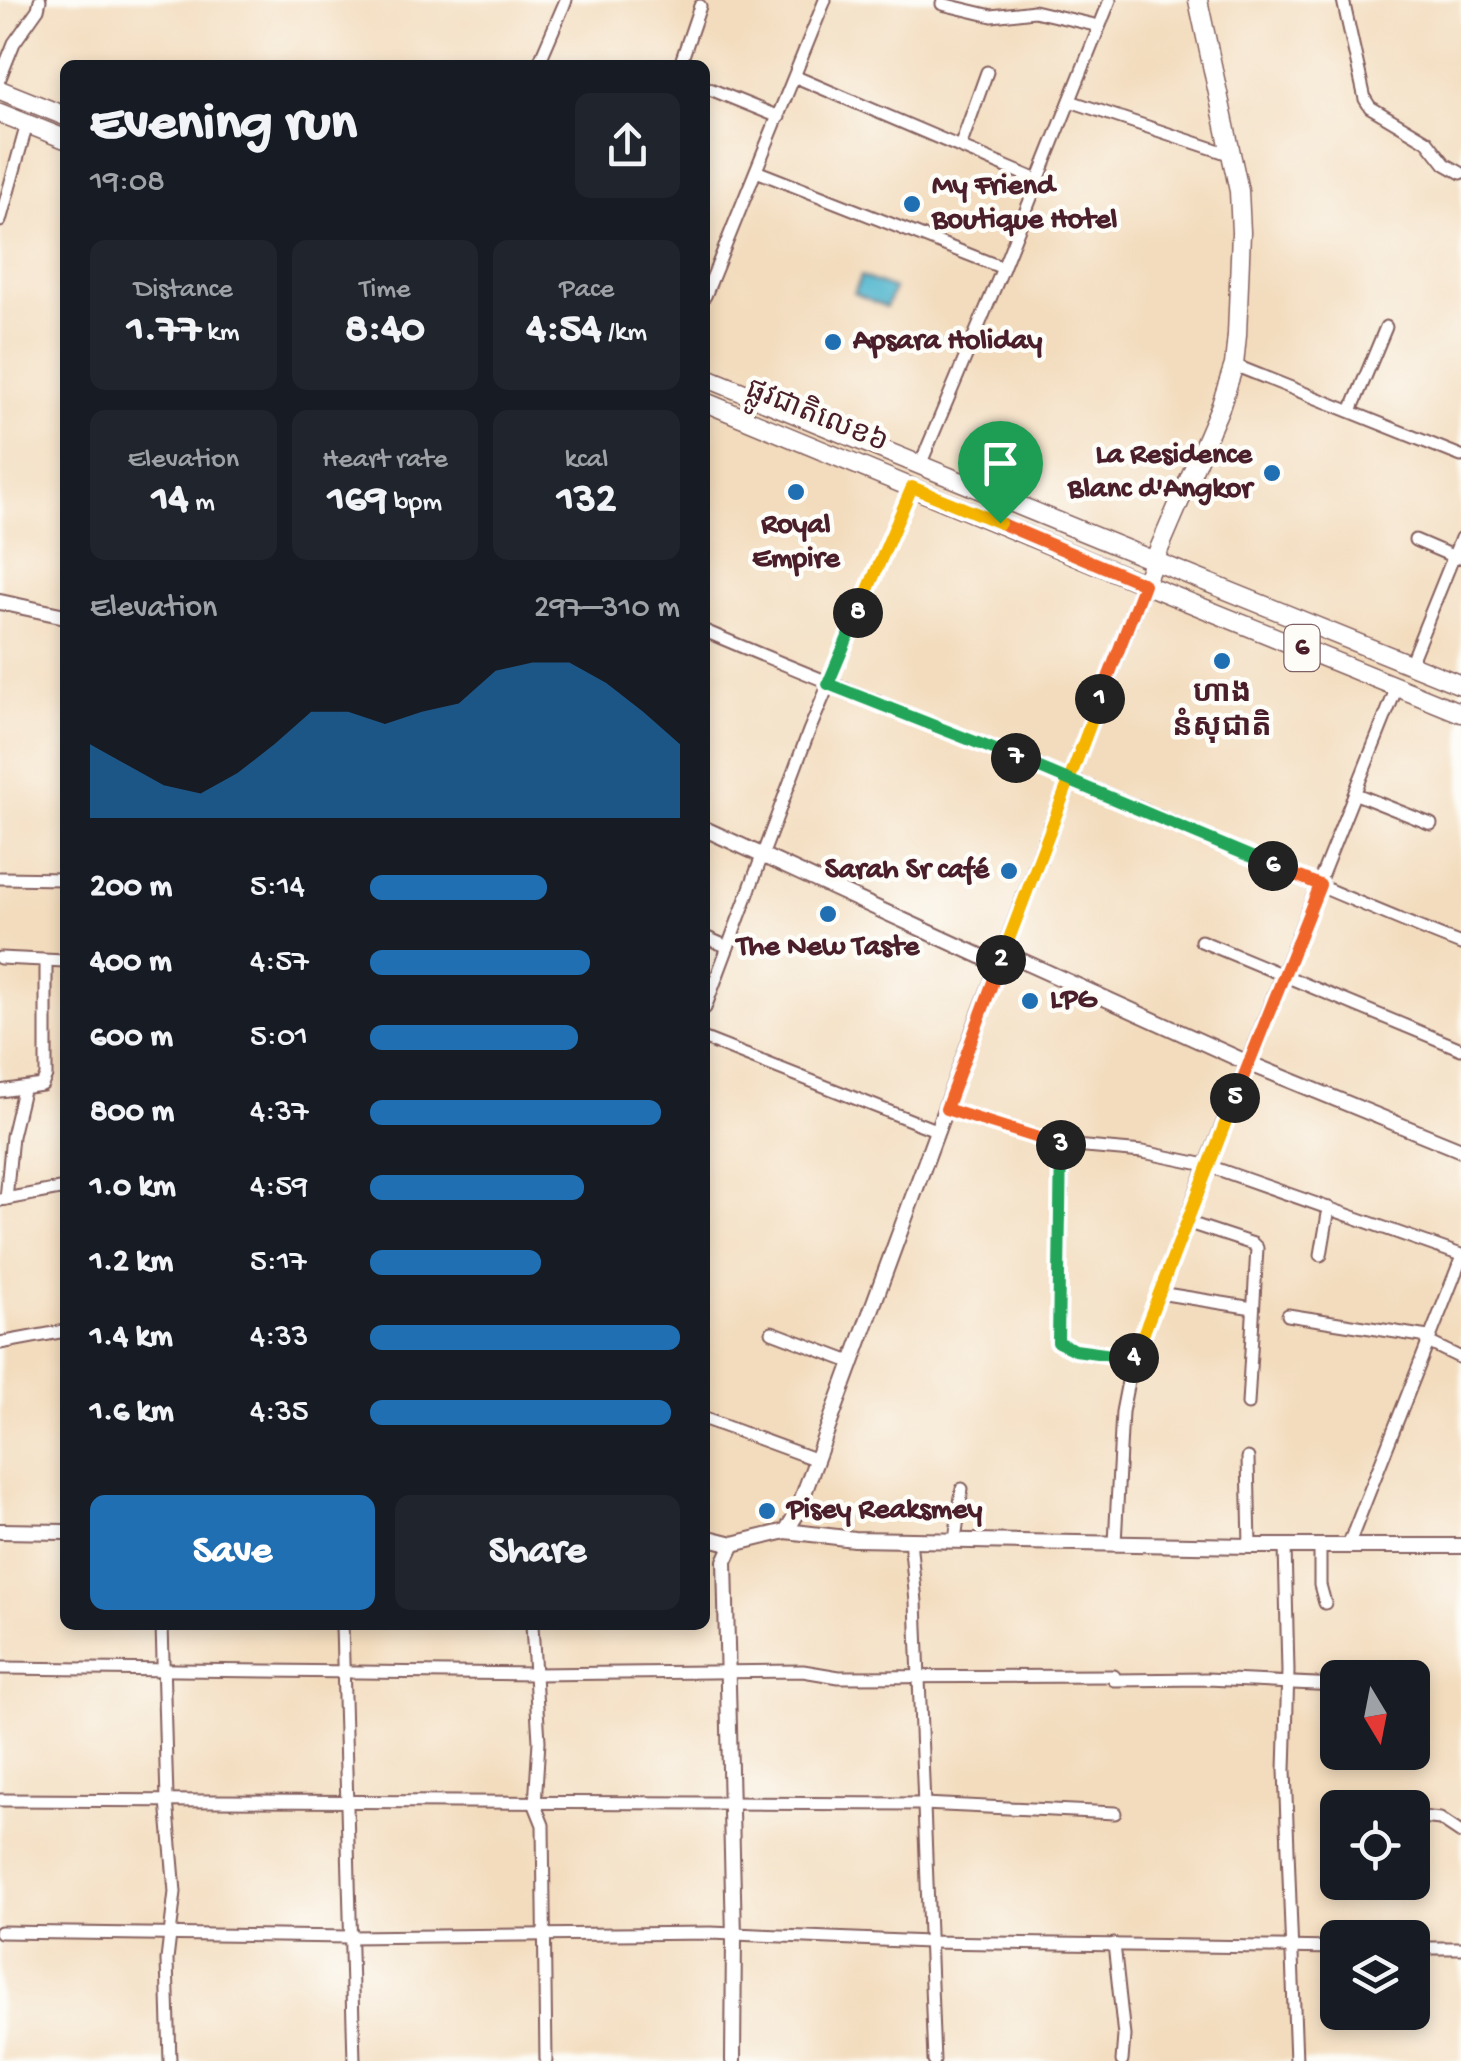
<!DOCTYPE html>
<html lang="en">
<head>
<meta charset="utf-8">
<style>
	:root { --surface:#171b24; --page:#20242c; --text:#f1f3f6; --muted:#9ea1a6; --accent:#1f6fb2 }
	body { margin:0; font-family:"Gochi Hand","Noto Sans Khmer",sans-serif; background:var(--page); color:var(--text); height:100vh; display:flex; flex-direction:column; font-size:38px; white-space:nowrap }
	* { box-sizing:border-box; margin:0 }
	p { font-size:32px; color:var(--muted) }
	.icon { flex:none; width:55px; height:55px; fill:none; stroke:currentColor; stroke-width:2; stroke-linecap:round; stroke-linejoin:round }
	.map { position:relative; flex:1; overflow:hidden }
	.sheet { position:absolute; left:60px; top:60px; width:650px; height:1570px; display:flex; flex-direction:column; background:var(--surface); border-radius:15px; box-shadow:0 5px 15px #0003 }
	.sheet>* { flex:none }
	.needle { width:65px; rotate:170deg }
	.buttons { position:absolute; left:1320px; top:1660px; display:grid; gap:20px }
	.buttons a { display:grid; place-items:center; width:110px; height:110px; border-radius:15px; background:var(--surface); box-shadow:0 5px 15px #0003; font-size:50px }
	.pin { position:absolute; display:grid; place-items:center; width:85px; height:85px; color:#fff; margin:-102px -42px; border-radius:50% 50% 50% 0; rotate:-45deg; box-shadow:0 0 10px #0007 }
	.pin .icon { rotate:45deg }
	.km { position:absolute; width:50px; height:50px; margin:-25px; border-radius:50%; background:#222; color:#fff; font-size:28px; line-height:50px; text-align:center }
	.round { display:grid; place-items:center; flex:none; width:105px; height:105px; border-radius:15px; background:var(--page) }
	.headline { display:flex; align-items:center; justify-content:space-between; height:170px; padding:0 30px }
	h1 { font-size:55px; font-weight:700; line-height:75px }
	.stats { display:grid; grid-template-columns:repeat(3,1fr); gap:15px; height:170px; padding:10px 30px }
	.stats div { display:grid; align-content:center; border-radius:15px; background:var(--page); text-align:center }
	.stats b { font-size:42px; font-weight:700 }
	.stats small { font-size:28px; font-weight:400 }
	.stats p { font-size:28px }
	.chart { height:280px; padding:20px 30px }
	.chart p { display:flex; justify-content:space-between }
	.chart svg { width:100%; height:180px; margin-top:10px; fill:var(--accent); opacity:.7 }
	.cta { display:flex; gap:20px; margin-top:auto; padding:20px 30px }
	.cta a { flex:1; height:115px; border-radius:15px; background:var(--accent); color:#fff; font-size:40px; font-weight:700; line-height:115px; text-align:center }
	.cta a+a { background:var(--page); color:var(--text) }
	ul { padding:0 30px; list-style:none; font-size:32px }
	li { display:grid; grid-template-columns:160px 120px 1fr; align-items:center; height:75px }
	li i { height:25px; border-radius:12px; background:var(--accent) }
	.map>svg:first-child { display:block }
	.water { fill:#4fb5cd; stroke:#4c6a7c; stroke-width:2.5 }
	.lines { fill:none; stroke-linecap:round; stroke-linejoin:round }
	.minor-casing { stroke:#85615e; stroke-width:15 }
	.tertiary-casing { stroke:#85615e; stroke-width:18 }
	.primary-casing { stroke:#85615e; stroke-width:21 }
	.trunk-casing { stroke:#85615e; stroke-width:21 }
	.minor { stroke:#fff; stroke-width:11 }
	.tertiary { stroke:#fff; stroke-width:14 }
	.primary { stroke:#fff; stroke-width:18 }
	.trunk { stroke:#fff; stroke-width:18 }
	.split-1-casing { stroke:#fff; stroke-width:20 }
	.split-2-casing { stroke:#fff; stroke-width:20 }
	.split-3-casing { stroke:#fff; stroke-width:20 }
	.split-4-casing { stroke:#fff; stroke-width:20 }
	.split-5-casing { stroke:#fff; stroke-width:20 }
	.split-6-casing { stroke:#fff; stroke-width:20 }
	.split-7-casing { stroke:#fff; stroke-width:20 }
	.split-8-casing { stroke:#fff; stroke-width:20 }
	.split-9-casing { stroke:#fff; stroke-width:20 }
	.split-1 { stroke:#f0652b; stroke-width:12 }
	.split-2 { stroke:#f5b400; stroke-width:12 }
	.split-3 { stroke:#f0652b; stroke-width:12 }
	.split-4 { stroke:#22a559; stroke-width:12 }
	.split-5 { stroke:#f5b400; stroke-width:12 }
	.split-6 { stroke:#f0652b; stroke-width:12 }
	.split-7 { stroke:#22a559; stroke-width:12 }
	.split-8 { stroke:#22a559; stroke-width:12 }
	.split-9 { stroke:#f5b400; stroke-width:12 }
	.poi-dot { fill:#1f6fb2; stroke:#fdfcf7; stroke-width:4 }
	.labels { text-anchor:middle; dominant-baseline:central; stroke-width:9; stroke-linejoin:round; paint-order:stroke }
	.shield { fill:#fdfcf7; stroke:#806168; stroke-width:2.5 }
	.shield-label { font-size:28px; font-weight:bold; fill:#4a1f2b }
	.poi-label { font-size:30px; font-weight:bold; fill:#4a1f2b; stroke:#fdfcf7; text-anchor:start }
	.street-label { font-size:30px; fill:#4a1f2b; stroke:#fdfcf7 }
</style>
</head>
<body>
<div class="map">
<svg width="1461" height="2061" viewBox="0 0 1461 2061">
	<rect width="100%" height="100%" fill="#fdfcf7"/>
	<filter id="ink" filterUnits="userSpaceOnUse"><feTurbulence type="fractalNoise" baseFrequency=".01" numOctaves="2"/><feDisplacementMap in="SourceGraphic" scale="20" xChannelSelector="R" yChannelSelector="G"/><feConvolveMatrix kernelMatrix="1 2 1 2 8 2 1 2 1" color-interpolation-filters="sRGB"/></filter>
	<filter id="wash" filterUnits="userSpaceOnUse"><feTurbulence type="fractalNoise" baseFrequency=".0048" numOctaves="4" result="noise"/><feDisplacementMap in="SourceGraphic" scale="40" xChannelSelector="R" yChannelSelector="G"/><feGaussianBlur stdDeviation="2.25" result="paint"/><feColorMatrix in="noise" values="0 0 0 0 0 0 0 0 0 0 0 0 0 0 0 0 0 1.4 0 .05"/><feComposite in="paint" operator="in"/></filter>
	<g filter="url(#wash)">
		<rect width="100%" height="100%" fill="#f3dcbd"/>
		<!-- water -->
		<path class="water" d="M861 276 894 289 886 307 854 293Z"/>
	</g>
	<g filter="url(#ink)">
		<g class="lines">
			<defs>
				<g id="minor">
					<path d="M1343 0 1365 99 1370 107 1427 141 1445 164 1461 173"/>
					<path d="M942 4 992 16 1034 11 1099 26"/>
					<path d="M538 65 566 0"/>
					<path d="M680 65 700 6"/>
					<path d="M796 77 1037 180"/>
					<path d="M0 78 14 43 38 9 40 0"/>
					<path d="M705 87 779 117"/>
					<path d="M1070 101 1232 155"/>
					<path d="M960 147 987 72"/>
					<path d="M756 171 1003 268"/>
					<path d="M0 221 27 124"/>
					<path d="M705 296 825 0"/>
					<path d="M1234 365 1461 456"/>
					<path d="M1351 411 1386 327"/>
					<path d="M920 465 1003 268 1110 0"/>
					<path d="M1415 540 1457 558"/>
					<path d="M705 631C826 683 948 730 1070 779 1201 833 1329 893 1461 944"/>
					<path d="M1410 664 1461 538"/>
					<path d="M1356 794 1431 824"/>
					<path d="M0 878 65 879"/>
					<path d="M705 937 728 947"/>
					<path d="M1201 941 1461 1049"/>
					<path d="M0 958 65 961"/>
					<path d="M705 1008 809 731 912 487"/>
					<path d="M705 1039 938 1131"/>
					<path d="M0 1091 42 1085 46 1076V961"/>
					<path d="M946 1109 1063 1145 1143 1152 1206 1165 1461 1255"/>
					<path d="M1063 1145 1058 1342 1075 1350 1135 1358"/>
					<path d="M6 1199 12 1136 23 1090"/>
					<path d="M0 1200 65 1188"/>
					<path d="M1186 1222 1253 1244 1257 1248 1248 1404"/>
					<path d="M1321 1255 1329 1208"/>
					<path d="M1159 1293 1253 1308"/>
					<path d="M1288 1315 1428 1337"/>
					<path d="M772 1332 851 1362"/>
					<path d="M1426 1341 1461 1358"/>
					<path d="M0 1343 65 1331"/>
					<path d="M705 1419 817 1460"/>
					<path d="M1248 1458 1250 1546"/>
					<path d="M910 1539 916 1602 934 2061"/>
					<path d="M955 1540 962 1489"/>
					<path d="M1115 1543 1122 1412 1130 1371 1206 1165 1397 687"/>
					<path d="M1285 1546 1288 1671 1285 1770 1296 2061"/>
					<path d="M1320 1546V1585L1325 1603"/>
					<path d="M1348 1546 1461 1259"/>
					<path d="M162 1625 167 1800 175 1892 167 1960 170 2061"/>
					<path d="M342 1625 354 2061"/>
					<path d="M532 1625 539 1741 535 1805 543 1825 546 2061"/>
					<path d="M0 1668 534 1674 803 1671 839 1677 1114 1676"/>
					<path d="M1114 1680 1207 1679 1338 1685"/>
					<path d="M0 1800 923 1804 1115 1813"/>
					<path d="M1412 1816 1440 1819 1461 1833"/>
					<path d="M0 1932 349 1937 711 1933 928 1942 1338 1948"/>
					<path d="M1114 1944 1124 2036 1122 2061"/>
					<path d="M1412 1948H1461"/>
				</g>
				<g id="tertiary">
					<path d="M0 602 65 616"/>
					<path d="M705 829 987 959 1020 960 1248 1063 1461 1150"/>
					<path d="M0 1531 65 1532"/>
					<path d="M786 1531 854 1539 1250 1546H1461"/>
					<path d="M705 1537 733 1544"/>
					<path d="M733 2061 734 1936 725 1561 733 1544 786 1531 796 1515 981 1011 1144 584"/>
				</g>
				<g id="primary">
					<path d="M0 90 65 116"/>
					<path d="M0 113 65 139"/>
					<path d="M705 377 1152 560"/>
					<path d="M705 402 1144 584"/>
				</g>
				<g id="trunk">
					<path d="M1198 0 1239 191 1241 232 1237 335 1234 365 1221 405 1144 584 1461 713"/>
					<path d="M1152 560 1461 685"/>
				</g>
			</defs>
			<!-- minor casing -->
			<use href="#minor" class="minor-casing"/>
			<!-- tertiary casing -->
			<use href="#tertiary" class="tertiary-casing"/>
			<!-- primary casing -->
			<use href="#primary" class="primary-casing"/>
			<!-- trunk casing -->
			<use href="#trunk" class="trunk-casing"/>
			<!-- minor -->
			<use href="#minor" class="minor"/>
			<!-- tertiary -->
			<use href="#tertiary" class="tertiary"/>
			<!-- primary -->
			<use href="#primary" class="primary"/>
			<!-- trunk -->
			<use href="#trunk" class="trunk"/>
		</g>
	</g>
	<g class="lines" filter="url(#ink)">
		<defs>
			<path id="split-1" d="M1000 523 1144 584 1100 699"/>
			<path id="split-2" d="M1001 960 1100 699"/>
			<path id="split-3" d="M1001 960 946 1109 1061 1145"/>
			<path id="split-4" d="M1061 1145 1058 1342 1075 1350 1134 1358"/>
			<path id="split-5" d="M1134 1358 1235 1098"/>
			<path id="split-6" d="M1235 1098 1320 885 1273 866"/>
			<path id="split-7" d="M1016 758 1273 866"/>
			<path id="split-8" d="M858 613 828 684 1016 758"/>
			<path id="split-9" d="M858 613 912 487 1000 523"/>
		</defs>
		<!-- split-1 casing -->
		<use href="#split-1" class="split-1-casing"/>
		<!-- split-2 casing -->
		<use href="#split-2" class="split-2-casing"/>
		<!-- split-3 casing -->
		<use href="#split-3" class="split-3-casing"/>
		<!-- split-4 casing -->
		<use href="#split-4" class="split-4-casing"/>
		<!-- split-5 casing -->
		<use href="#split-5" class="split-5-casing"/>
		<!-- split-6 casing -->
		<use href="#split-6" class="split-6-casing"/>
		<!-- split-7 casing -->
		<use href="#split-7" class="split-7-casing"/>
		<!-- split-8 casing -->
		<use href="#split-8" class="split-8-casing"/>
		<!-- split-9 casing -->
		<use href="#split-9" class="split-9-casing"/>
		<!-- split-1 -->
		<use href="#split-1" class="split-1"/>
		<!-- split-2 -->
		<use href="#split-2" class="split-2"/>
		<!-- split-3 -->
		<use href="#split-3" class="split-3"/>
		<!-- split-4 -->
		<use href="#split-4" class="split-4"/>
		<!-- split-5 -->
		<use href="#split-5" class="split-5"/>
		<!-- split-6 -->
		<use href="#split-6" class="split-6"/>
		<!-- split-7 -->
		<use href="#split-7" class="split-7"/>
		<!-- split-8 -->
		<use href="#split-8" class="split-8"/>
		<!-- split-9 -->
		<use href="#split-9" class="split-9"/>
	</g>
	<!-- markers -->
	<g class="poi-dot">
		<circle cx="912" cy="204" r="10"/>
		<circle cx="833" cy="342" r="10"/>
		<circle cx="1272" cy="473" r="10"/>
		<circle cx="796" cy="492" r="10"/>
		<circle cx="1222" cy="661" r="10"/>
		<circle cx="1009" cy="871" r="10"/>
		<circle cx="828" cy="914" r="10"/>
		<circle cx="1030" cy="1001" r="10"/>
		<circle cx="767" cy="1511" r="10"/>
	</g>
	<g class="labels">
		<!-- shield labels -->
		<rect class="shield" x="1284.5" y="625" width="35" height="46" rx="8"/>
		<g class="shield-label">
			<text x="1302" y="648">6</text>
		</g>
		<!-- poi labels -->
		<g class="poi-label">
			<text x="932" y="187">My Friend<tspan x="932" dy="34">Boutique Hotel</tspan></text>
			<text x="853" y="342">Apsara Holiday</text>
			<text x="1252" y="456" text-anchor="end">La Residence<tspan x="1252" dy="34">Blanc d'Angkor</tspan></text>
			<text x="796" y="526" text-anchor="middle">Royal<tspan x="796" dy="34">Empire</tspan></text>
			<text x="1222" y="695" text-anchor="middle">ហាង<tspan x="1222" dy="34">នំសុជាតិ</tspan></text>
			<text x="989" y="871" text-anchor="end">Sarah Sr café</text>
			<text x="828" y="948" text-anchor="middle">The New Taste</text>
			<text x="1050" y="1001">LPG</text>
			<text x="787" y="1511">Pisey Reaksmey</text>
		</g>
		<!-- street labels -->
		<g class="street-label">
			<text transform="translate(816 418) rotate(22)">ផ្លូវជាតិលេខ៦</text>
		</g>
	</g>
</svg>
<div class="buttons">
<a><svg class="needle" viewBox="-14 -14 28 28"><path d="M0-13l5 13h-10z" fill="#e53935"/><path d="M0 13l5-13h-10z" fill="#9ea1a6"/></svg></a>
<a><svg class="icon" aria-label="locate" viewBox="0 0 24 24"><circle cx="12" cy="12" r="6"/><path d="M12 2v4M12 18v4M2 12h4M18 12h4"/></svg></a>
<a><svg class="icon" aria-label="layers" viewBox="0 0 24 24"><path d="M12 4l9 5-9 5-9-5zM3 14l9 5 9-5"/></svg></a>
</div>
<div class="pin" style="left:1000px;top:523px;background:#1e9e55"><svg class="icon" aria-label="arrive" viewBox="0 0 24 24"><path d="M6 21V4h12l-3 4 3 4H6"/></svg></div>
<b class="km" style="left:1100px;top:699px">1</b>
<b class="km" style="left:1001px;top:960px">2</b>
<b class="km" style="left:1061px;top:1145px">3</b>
<b class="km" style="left:1134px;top:1358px">4</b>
<b class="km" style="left:1235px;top:1098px">5</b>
<b class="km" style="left:1273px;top:866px">6</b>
<b class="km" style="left:1016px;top:758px">7</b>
<b class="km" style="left:858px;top:613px">8</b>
<section class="sheet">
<div class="headline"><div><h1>Evening run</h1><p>19:08</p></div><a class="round"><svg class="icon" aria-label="share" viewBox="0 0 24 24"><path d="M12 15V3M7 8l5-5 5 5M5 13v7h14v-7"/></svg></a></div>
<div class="stats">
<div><p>Distance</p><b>1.77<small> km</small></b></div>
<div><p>Time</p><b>8:40</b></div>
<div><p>Pace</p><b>4:54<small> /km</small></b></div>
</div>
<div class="stats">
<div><p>Elevation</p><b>14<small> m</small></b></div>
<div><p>Heart rate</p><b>169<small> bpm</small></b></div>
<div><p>kcal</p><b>132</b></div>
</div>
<div class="chart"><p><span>Elevation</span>297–310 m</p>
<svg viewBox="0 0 160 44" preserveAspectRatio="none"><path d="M0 44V26L10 31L20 36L30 38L40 33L50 26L60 18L70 18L80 21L90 18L100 16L110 8L120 6L130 6L140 11L150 18L160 26V44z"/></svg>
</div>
<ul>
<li><b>200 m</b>5:14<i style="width:57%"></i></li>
<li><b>400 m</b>4:57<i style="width:71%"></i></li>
<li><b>600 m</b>5:01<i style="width:67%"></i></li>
<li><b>800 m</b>4:37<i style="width:94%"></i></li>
<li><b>1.0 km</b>4:59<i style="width:69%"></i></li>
<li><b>1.2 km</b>5:17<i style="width:55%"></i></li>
<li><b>1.4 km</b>4:33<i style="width:100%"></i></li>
<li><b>1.6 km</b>4:35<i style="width:97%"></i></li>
</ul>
<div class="cta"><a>Save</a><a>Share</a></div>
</section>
</div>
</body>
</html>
